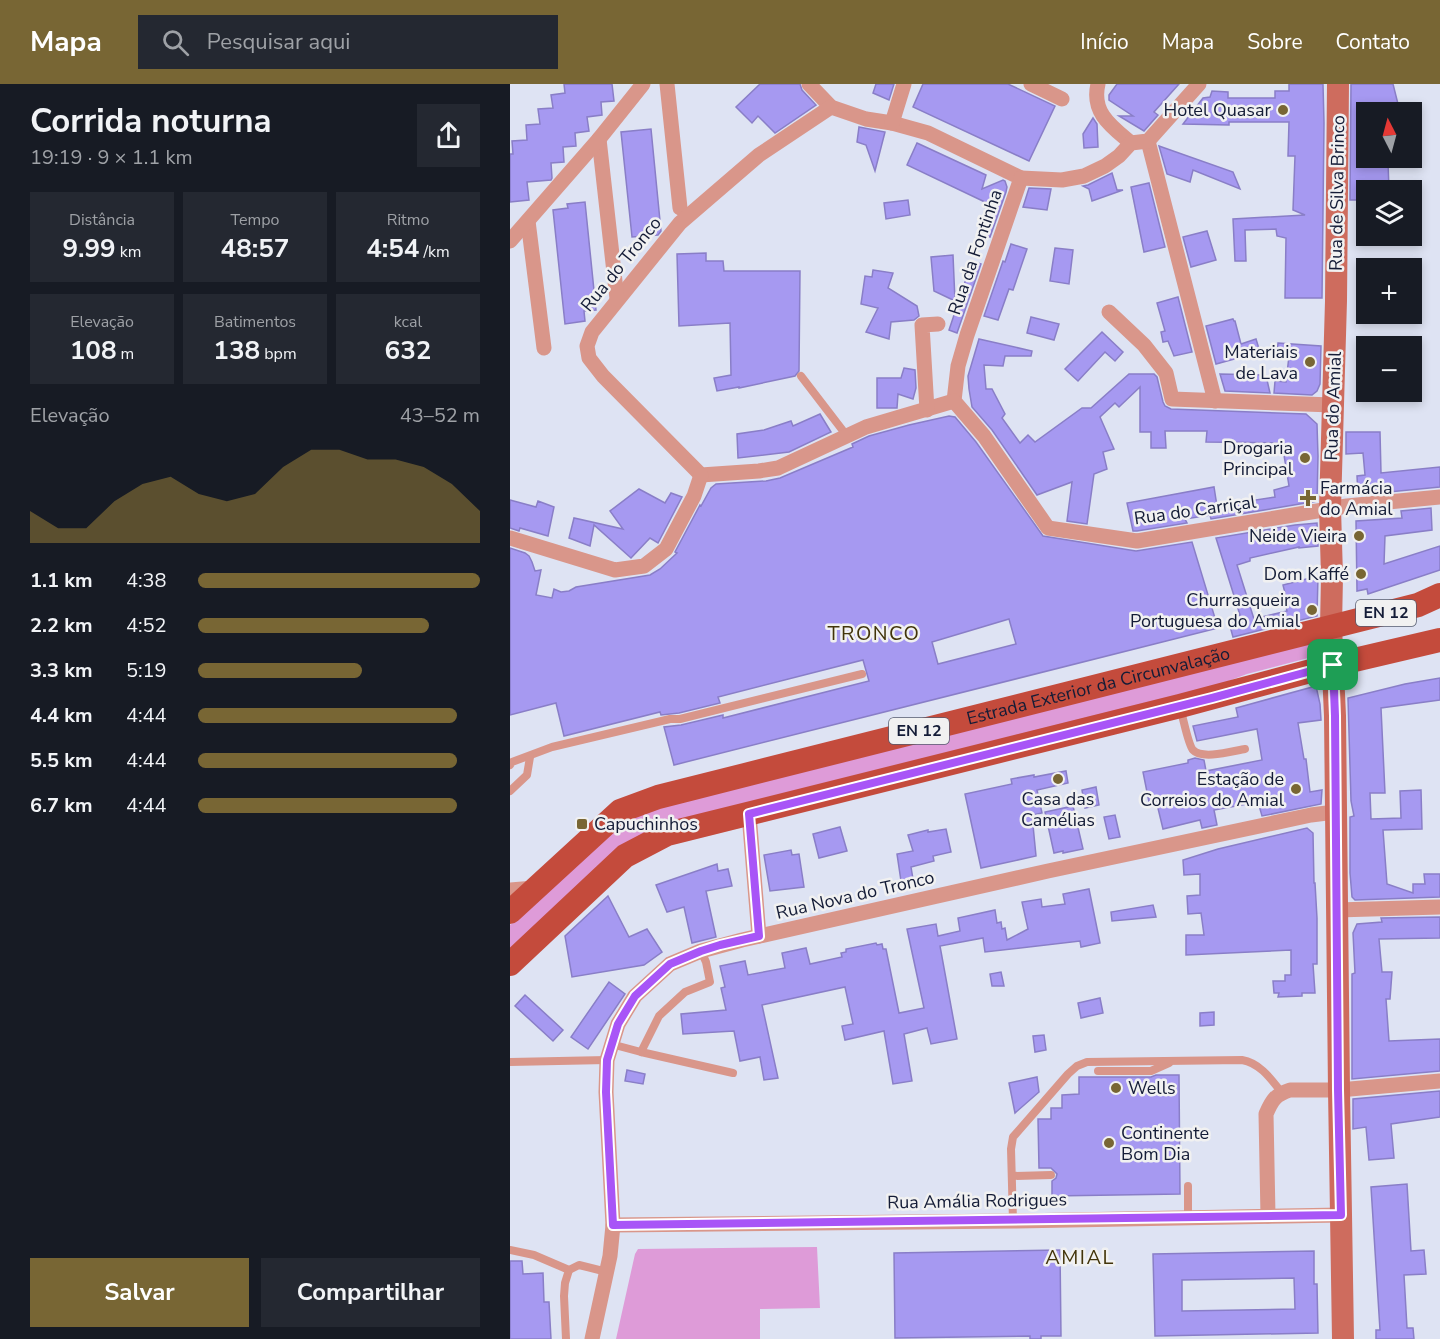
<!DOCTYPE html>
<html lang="pt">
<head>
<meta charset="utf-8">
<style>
	:root { --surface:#171b24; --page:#242831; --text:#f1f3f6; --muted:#9ea1a6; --accent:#786634 }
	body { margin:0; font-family:"Nunito Sans",sans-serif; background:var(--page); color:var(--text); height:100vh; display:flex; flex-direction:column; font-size:22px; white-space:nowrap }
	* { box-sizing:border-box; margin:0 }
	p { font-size:20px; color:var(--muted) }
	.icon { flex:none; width:33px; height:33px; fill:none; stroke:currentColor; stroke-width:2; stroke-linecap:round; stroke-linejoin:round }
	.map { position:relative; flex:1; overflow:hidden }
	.sheet { display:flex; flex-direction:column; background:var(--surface); width:510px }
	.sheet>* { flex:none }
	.needle { width:39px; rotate:354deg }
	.tools { position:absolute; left:846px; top:18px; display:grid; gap:12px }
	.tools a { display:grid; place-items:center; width:66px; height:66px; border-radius:0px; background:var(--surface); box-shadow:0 3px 9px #0003; font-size:30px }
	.pin { position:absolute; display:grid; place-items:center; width:51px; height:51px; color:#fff; margin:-26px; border-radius:12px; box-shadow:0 3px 9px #0006 }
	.round { display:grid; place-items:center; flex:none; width:63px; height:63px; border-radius:0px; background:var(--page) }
	.overview { display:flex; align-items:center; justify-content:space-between; height:102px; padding:0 30px }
	h1 { font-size:33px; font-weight:700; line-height:45px }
	.metrics { display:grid; grid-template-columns:repeat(3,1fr); gap:9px; height:102px; padding:6px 30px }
	.metrics div { display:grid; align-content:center; border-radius:0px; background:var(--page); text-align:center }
	.metrics b { font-size:26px; font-weight:700 }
	.metrics small { font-size:16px; font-weight:400 }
	.metrics p { font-size:16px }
	.chart { height:168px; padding:12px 30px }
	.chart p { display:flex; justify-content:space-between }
	.chart svg { width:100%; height:108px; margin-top:6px; fill:var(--accent); opacity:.7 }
	.cta { display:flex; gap:12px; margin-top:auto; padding:12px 30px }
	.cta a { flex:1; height:69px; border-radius:0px; background:var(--accent); color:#fff; font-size:24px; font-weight:700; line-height:69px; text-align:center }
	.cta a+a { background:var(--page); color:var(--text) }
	ul { padding:0 30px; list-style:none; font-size:20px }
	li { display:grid; grid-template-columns:96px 72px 1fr; align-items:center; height:45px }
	li i { height:15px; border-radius:8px; background:var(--accent) }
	header { display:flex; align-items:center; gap:36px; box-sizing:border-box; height:84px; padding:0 30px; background:var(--accent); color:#fff }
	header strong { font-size:28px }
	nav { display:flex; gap:33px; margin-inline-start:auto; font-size:21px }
	.search { width:420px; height:54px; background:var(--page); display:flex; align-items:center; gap:15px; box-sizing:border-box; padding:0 21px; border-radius:0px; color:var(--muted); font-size:22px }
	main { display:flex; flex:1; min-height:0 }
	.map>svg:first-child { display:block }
	.green { fill:#de9bd8 }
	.building { fill:#a699f1; stroke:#897ec7; stroke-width:1.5; fill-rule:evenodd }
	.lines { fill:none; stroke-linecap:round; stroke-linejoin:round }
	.service { stroke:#d9968a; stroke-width:8 }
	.minor { stroke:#d9968a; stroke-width:15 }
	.secondary { stroke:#ce6c5e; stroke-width:22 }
	.primary { stroke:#c44b3c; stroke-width:24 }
	.route-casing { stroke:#fff; stroke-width:12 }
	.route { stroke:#a855f7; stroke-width:8 }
	.poi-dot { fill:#786634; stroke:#f1f1f1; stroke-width:2 }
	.labels { text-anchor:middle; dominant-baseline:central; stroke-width:5; stroke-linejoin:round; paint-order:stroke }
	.shield { fill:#f1f1f1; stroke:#565c6f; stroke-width:1.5 }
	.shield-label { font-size:16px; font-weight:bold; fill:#141c37 }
	.poi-label { font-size:18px; fill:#141c37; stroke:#f1f1f1; text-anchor:end }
	.street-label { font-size:18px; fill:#141c37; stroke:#f1f1f1 }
	.neighbourhood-label { font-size:20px; letter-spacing:1.5px; fill:#42340a; stroke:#f1f1f1 }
</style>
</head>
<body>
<header>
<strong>Mapa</strong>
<div class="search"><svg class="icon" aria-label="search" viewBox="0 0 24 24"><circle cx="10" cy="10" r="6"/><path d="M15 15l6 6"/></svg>Pesquisar aqui</div>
<nav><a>Início</a><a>Mapa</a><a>Sobre</a><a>Contato</a></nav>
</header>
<main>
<section class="sheet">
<div class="overview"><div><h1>Corrida noturna</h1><p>19:19 · 9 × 1.1 km</p></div><a class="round"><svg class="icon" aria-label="share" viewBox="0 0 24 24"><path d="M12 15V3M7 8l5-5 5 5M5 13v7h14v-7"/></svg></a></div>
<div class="metrics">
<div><p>Distância</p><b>9.99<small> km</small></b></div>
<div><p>Tempo</p><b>48:57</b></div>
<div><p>Ritmo</p><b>4:54<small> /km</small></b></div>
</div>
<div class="metrics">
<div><p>Elevação</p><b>108<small> m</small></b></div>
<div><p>Batimentos</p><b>138<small> bpm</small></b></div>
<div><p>kcal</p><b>632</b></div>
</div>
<div class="chart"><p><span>Elevação</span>43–52 m</p>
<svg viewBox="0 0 160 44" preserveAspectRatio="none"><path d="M0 44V31L10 38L20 38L30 27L40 20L50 17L60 24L70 27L80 24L90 13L100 6L110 6L120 10L130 10L140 13L150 20L160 31V44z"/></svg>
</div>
<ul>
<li><b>1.1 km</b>4:38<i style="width:100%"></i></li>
<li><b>2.2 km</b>4:52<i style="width:82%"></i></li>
<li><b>3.3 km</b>5:19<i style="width:58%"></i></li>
<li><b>4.4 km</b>4:44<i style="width:92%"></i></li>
<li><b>5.5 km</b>4:44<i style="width:92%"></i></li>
<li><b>6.7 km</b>4:44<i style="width:92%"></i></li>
</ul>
<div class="cta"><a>Salvar</a><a>Compartilhar</a></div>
</section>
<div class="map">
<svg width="930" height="1255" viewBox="0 0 930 1255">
	<rect width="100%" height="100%" fill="#dee3f3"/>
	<!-- green -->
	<g class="green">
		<path d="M798 560 805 562C808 567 806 569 802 573L737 590 708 601 149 745 0 868V841L94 750 139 723Z"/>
		<path d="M307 1163 310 1224 250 1225V1255H106L125 1170 128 1165Z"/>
	</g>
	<!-- building -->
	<g class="building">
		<path d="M54 0H102L104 17 91 18 92 31 77 33 79 47 65 49 66 62 53 63 54 78 41 79 42 94 41 96 17 98 19 116 0 118V70H3L2 57 17 56 16 41 30 40 28 25 43 24 41 11 55 9Z"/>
		<path d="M250 0H290L292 6 306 21 265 49 248 32 242 39 226 23Z"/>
		<path d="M366 0H384L379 16 363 9Z"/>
		<path d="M413 0H498L545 22 519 77 403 23Z"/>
		<path d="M607 0H669L644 28 648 31 634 47 609 32H623L599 16V11Z"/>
		<path d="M779 0H813L814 39 812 214H775L776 154 767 152 766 145 735 146 736 177H725L723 135 795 131 783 126 785 72H778L779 38H719V41L673 40 693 14 700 13 702 7 718 8V14H765V7H779Z"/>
		<path d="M841 0H883L890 28H856V78H878L879 106H856V116H840Z"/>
		<path d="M583 34 587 40 588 63 574 64 573 50Z"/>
		<path d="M349 43 375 48 365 87 356 61 347 58Z"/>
		<path d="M141 45 151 147 148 151 122 153 111 48Z"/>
		<path d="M407 59 476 91 472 105 493 96 495 97 497 103 496 108 480 153 469 150 477 119 397 81Z"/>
		<path d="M649 62 723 88 730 105 683 86 680 98 657 90Z"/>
		<path d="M602 89 607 106H613L582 117 579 105 573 102 578 101Z"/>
		<path d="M639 99 655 163 634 168 621 103Z"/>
		<path d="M519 104 541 105 537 126 513 123Z"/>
		<path d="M398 116 400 131 376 135 374 119Z"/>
		<path d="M75 118 86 226 74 227 75 237 55 240 43 126 58 124 57 120Z"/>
		<path d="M697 147 706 176 681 183 673 153Z"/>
		<path d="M501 160 517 165 503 206 499 205 488 236 474 232 493 177 495 178Z"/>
		<path d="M545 164 563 166 559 200 540 197Z"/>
		<path d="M196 169V177H213L214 187H290L289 287 285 292 229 304V303L207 307 204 294 221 291 220 239 169 242 167 170Z"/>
		<path d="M443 171 445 217 424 207 421 173Z"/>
		<path d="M462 177 471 180 447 249 439 246Z"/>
		<path d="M363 186 383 189 378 204 407 222 409 232 404 236 381 238 379 255 356 248 368 224 351 220 355 192 362 193Z"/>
		<path d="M668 213 682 268 664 272 658 257 653 258 651 248 655 247 647 219Z"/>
		<path d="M521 233 549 240 544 256 517 249Z"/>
		<path d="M723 235 724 237H725L731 260 746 255 750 268 706 280 696 242Z"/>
		<path d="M592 248 613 268 605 277 595 268 568 297 555 285Z"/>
		<path d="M469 255 522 267 521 272H495L493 282 474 281 476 305H482L495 330 492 334 510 359 518 351 525 358 572 324H581L619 290H644L647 293 653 318 655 322 661 325 796 330 807 340 808 372 807 417 701 435 700 431 675 435 677 439 627 447H623L617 419 704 403 707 422 765 413 764 406 779 402 772 359 696 358 697 347H655L656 364H641V348H630V303L609 323 605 319 590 333 604 365 593 368 597 385 584 390 577 440 557 437 562 398 527 411 482 346 462 323 459 305 458 292Z"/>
		<path d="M768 259 811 262 810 300 807 307 802 311 764 309 765 297 776 298 779 272 767 271Z"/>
		<path d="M394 284 405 286 406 304 403 315 388 310 387 324H367V294H391Z"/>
		<path d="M710 290 752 291V295L757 296 760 309 715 307Z"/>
		<path d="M310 330 321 348 279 368 228 374 227 350 254 346 281 337 283 342Z"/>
		<path d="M439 332 445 333 466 358 533 452 626 467 682 458 708 544 164 681 154 643 171 641 213 631V634L359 597 353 576 208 613 210 619 169 629 151 631 150 628 54 652 46 619 0 631V464L15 469 19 472 22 478 25 487 31 486 26 511 42 514 44 505 51 508 59 507 66 503 140 491 150 485 167 469 165 468 190 421 191 422 201 404 206 400 256 397 270 394 343 363 342 360 359 352 399 341ZM499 535 506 560 428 580 422 558Z"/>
		<path d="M836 348H870L871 389 930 383V403L848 411 847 392 855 391 853 369 836 370Z"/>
		<path d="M129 405 155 419 161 409 172 413 148 459 140 454 121 474 84 441 80 462 59 454 64 434 113 445 100 427Z"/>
		<path d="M0 416 26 423 28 417 44 423 38 452 10 444 9 447 0 444Z"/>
		<path d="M921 424 922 446 875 452 874 480 930 462V486L858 510 857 505 847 507 846 437 892 434 891 427Z"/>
		<path d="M807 439 808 462 789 464V463L740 474V477L727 481 744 535 777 527 774 514 776 513 773 501 808 492 807 532 723 553 718 535 730 531 706 454 785 441Z"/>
		<path d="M930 594V616L871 624 875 709H860L861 735 891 734 890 707 911 706 912 745 873 746 877 800 903 809V800H915L914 790H930V813L845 816 842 813 840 789V733L844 732 841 717 838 614 895 600Z"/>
		<path d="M806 602 810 620 811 636 788 639 794 675H796L800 708 812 706 811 720 752 732 748 718 704 726 707 741 692 744 690 736 653 745 646 716 639 718 633 688 678 679V676L685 674 694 676 696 687 752 676 747 645 687 657 683 642 728 633 726 624Z"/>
		<path d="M556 687 558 699 527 706 532 729 522 731 526 772 471 784 455 710 502 700 501 695 524 691V693Z"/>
		<path d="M586 703 589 721 575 724 572 706Z"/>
		<path d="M563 722 573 765 553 769V767L544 769 535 728Z"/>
		<path d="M605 731 610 753 599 755 594 733Z"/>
		<path d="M330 743 337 767 309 774 303 750Z"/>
		<path d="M797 744 803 749 804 799H805L807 834V880H803L805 909H792V912L768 913 769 909H764L763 897H775V891H781V866L676 871V851H694L691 829 678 830 677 812 690 811V790L674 791 673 776 708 765Z"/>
		<path d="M436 745 441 768 423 772 424 777 401 783 403 795 391 797 387 770 403 767 398 751 418 746V748Z"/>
		<path d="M281 766 282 771 289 770 294 803 260 807 254 771Z"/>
		<path d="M207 780 208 787 218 785 222 802 196 807 206 853 182 859 174 823 157 828 146 801Z"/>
		<path d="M579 805 590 859 571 863 570 857 475 868 473 854 430 862 447 955 421 960 417 944 394 950 402 997 383 1000 374 947 335 956 332 942 343 940 335 903 252 921 268 994 254 996 250 973 230 977 224 947 173 950 171 930 216 926 211 904 215 903 210 882 235 877 238 891 275 884 272 869 296 864 300 880 332 873 331 869 336 868V865L366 859 367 861 372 860 373 865H376L389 929 414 924 397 845 426 840 428 852 450 847 448 834 485 826 487 839 491 838 492 845 495 844 497 856 518 845 512 818 531 815 532 823 555 820 553 810Z"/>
		<path d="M98 812 119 853 137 845 152 868 134 881 62 893 55 852Z"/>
		<path d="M643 821 646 833 602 837 601 828Z"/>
		<path d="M930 833V854L869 855 872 888H882L880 915H876L879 957 930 955V987L842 995V890L845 889 843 849 847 840 872 838 871 834Z"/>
		<path d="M491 888 494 902H482L480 890Z"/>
		<path d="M99 898 115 910 78 965 61 953Z"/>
		<path d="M15 911 53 946 43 957 5 922Z"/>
		<path d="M590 914 593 929 571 934 568 919Z"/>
		<path d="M704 928V941L690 942V929Z"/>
		<path d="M534 951 536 966 525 968 523 952Z"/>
		<path d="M117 986 135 990 133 1000 115 997Z"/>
		<path d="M646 991H669L670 1110 542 1112V1097L546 1094 547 1090 541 1084H529L528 1035H541V1024H552V1011L569 1010V993H641Z"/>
		<path d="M527 993 529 1008 505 1029 499 999Z"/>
		<path d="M930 1007V1033L881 1040 884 1074 859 1076 856 1043 843 1045V1015Z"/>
		<path d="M897 1100 901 1167 914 1166 916 1190 894 1191 897 1244H903L904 1255H866V1246H870L861 1103Z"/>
		<path d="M550 1166 551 1252H531V1255H520V1252L385 1254 384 1169Z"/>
		<path d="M804 1167V1200H807L808 1249 645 1252 643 1170ZM784 1194 785 1225 672 1227V1196Z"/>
		<path d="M0 1177H12L13 1190 33 1189 34 1218H39L41 1255H0Z"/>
	</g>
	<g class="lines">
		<!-- service -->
		<g class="service">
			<path d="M291 292 337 352"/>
			<path d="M670 624C673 632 678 661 683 666 692 676 723 667 735 665"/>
			<path d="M0 681 2 678 42 663 160 635H170L352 590"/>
			<path d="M0 707 17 691 20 673"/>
			<path d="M101 960 131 968 223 989"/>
			<path d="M131 968 149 932 175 908 200 898 196 878 191 867"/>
			<path d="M0 978 97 976"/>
			<path d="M588 987H641L659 979"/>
			<path d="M502 1092 541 1091"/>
			<path d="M678 1102V1134"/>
			<path d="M503 1137 501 1065 503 1053 558 990 567 982 577 978 732 976C750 979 761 995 772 1009"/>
			<path d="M0 1166 24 1171 59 1186 55 1199 54 1212 56 1255"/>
			<path d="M59 1186 69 1181 97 1188"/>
		</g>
		<!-- minor -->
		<g class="minor">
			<path d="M157 0 170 124"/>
			<path d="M299 0 321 23 356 35 382 39 418 49 511 94 457 251 448 282 444 317 474 352 538 444 627 457 837 422 930 413"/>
			<path d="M521 0 552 15"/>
			<path d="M588 0C581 29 602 43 621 59"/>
			<path d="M321 23 249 71 170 139 82 248 77 262 79 274 93 292 191 391 249 387 268 384 356 343 444 317"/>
			<path d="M382 39 394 0"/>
			<path d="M89 55 107 215"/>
			<path d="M638 57 705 317"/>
			<path d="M511 94 552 96 574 92 595 82 609 72 621 59 638 57 689 0"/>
			<path d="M18 137 34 264"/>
			<path d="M0 157 89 55 133 0"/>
			<path d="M599 228 634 261 656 289 662 315 822 321"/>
			<path d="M417 326 412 241 428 240"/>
			<path d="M0 454 105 486 134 482 156 465 184 412 191 391"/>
			<path d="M239 730 249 852"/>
			<path d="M0 806 24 804"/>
			<path d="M827 826 930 823"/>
			<path d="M758 1132 756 1030C762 1016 765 1011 780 1006H829L930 997"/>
			<path d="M103 1141 503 1137 831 1131"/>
			<path d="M82 1255 100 1172 103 1141 96 1008 97 976 108 940 125 912 160 880 191 867 232 856 538 787 801 731 825 728"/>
		</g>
		<!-- secondary -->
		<path class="secondary" d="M828 0 826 217 820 424 822 492 821 543 825 632 829 1006 833 1255"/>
		<!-- primary -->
		<g class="primary">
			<path id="s1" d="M0 828 110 727 148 713 908 521 930 511"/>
			<path d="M0 880 115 772 157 750 670 622 823 581 930 556"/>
		</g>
	</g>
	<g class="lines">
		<defs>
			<path id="route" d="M823 581 825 632 828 1006 831 1131 103 1141 96 1008 97 976 108 940 125 912 160 880 191 867 210 861 249 852 239 730 702 614Z"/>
		</defs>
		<!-- route casing -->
		<use href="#route" class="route-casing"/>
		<!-- route -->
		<use href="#route" class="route"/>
	</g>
	<!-- markers -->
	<g class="poi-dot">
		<circle cx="773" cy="26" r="6"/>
		<circle cx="800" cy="278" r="6"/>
		<circle cx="795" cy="374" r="6"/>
		<path d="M795 405h6v6h6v6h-6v6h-6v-6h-6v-6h6z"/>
		<circle cx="849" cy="452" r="6"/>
		<circle cx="851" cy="490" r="6"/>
		<circle cx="802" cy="526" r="6"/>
		<circle cx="548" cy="695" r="6"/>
		<circle cx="786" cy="705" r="6"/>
		<rect x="66" y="734" width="12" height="12" rx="3"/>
		<circle cx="606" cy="1004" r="6"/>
		<circle cx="599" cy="1059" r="6"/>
	</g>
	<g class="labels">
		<!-- shield labels -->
		<g class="shield">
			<rect x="846" y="516" width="60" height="26" rx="4.5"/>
			<rect x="379" y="634" width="60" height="26" rx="4.5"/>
		</g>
		<g class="shield-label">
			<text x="876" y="529">EN 12</text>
			<text x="409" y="647">EN 12</text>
		</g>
		<!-- poi labels -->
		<g class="poi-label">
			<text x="761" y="26">Hotel Quasar</text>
			<text x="788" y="268">Materiais<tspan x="788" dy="21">de Lava</tspan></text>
			<text x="783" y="364">Drogaria<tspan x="783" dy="21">Principal</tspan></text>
			<text x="810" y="404" text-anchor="start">Farmácia<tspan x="810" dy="21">do Amial</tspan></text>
			<text x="837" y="452">Neide Vieira</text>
			<text x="839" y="490">Dom Kaffé</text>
			<text x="790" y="516">Churrasqueira<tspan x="790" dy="21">Portuguesa do Amial</tspan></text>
			<text x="774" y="695">Estação de<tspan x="774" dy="21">Correios do Amial</tspan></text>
			<text x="548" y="715" text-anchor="middle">Casa das<tspan x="548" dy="21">Camélias</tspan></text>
			<text x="84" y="740" text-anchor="start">Capuchinhos</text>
			<text x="618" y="1004" text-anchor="start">Wells</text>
			<text x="611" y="1049" text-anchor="start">Continente<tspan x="611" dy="21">Bom Dia</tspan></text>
		</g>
		<!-- street labels -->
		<g class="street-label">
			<text transform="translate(827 109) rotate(-89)">Rua de Silva Brinco</text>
			<text transform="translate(465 168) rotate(-71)">Rua da Fontinha</text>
			<text transform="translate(111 180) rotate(-51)">Rua do Tronco</text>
			<text transform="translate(823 322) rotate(-88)">Rua do Amial</text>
			<text transform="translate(685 426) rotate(-8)">Rua do Carriçal</text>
			<text stroke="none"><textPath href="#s1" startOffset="644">Estrada Exterior da Circunvalação</textPath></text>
			<text transform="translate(345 811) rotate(-13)">Rua Nova do Tronco</text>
			<text transform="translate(467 1117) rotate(-1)">Rua Amália Rodrigues</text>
		</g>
		<!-- neighbourhood labels -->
		<g class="neighbourhood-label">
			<text x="364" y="549">TRONCO</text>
			<text x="570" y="1173">AMIAL</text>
		</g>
	</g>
</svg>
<div class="tools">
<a><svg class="needle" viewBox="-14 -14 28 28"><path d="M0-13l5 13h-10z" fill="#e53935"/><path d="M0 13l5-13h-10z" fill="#9ea1a6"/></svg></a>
<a><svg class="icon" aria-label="layers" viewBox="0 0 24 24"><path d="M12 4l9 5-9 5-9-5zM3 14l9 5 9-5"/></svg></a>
<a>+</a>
<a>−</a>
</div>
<div class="pin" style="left:823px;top:581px;background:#1e9e55"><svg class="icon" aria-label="arrive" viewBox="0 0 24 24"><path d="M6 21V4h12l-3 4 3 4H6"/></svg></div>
</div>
</main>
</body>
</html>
